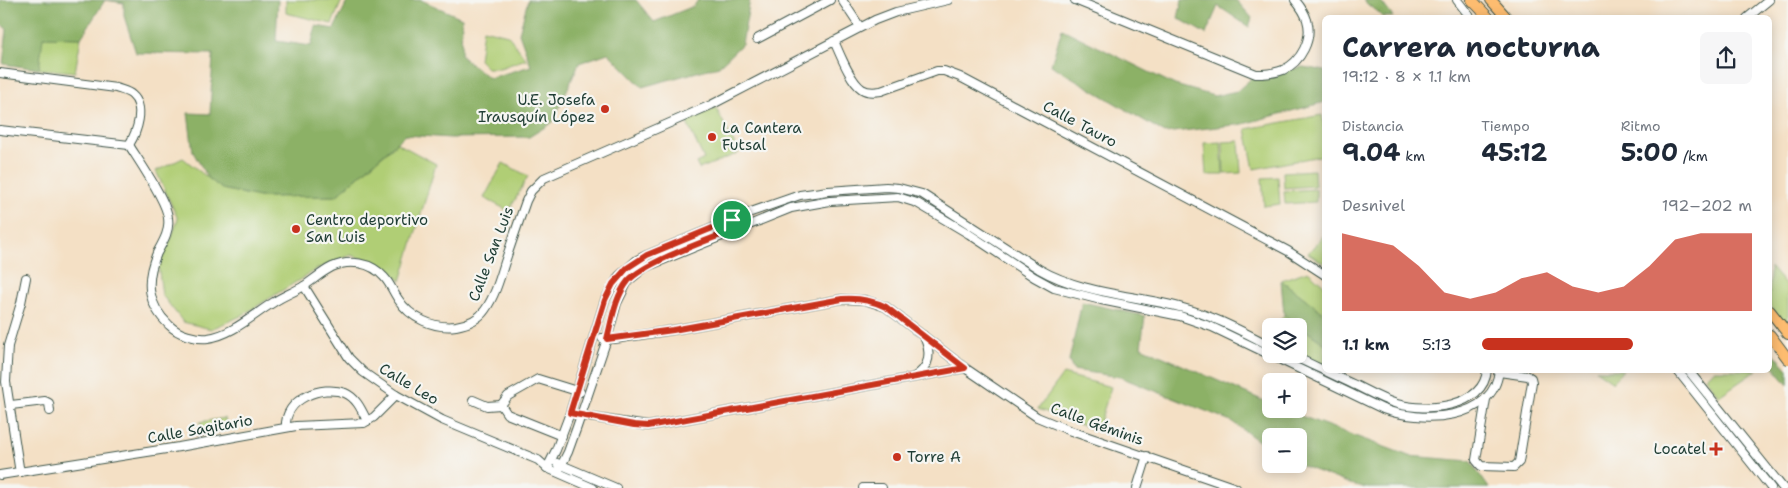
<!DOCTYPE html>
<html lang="es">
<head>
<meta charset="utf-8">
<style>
	:root { --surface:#fff; --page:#f6f6f7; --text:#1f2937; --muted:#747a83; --accent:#c8321e }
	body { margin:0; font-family:"Shantell Sans",sans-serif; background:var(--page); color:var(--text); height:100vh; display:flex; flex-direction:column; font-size:19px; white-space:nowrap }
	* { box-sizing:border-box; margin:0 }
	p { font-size:16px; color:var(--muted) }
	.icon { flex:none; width:28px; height:28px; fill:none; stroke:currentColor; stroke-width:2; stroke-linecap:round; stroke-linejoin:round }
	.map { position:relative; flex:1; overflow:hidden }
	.details { position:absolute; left:1322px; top:15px; width:450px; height:358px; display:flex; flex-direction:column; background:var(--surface); border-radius:8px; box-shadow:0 2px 12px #0003 }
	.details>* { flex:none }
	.controls { position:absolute; left:1262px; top:318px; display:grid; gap:10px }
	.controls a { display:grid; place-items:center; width:45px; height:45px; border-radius:8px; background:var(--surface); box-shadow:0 2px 12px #0003; font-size:25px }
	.pin { position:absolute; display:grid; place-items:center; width:42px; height:42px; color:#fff; margin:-21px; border:2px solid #fff; border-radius:50%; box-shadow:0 1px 5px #0007 }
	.round { display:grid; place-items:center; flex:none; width:52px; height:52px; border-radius:8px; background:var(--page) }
	.headline { display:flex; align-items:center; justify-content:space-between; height:85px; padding:0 20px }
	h1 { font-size:28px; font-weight:700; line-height:38px }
	.stats { display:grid; grid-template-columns:repeat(3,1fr); gap:8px; height:85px; padding:5px 20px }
	.stats div { display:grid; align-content:center }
	.stats b { font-size:25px; font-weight:700 }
	.stats small { font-size:14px; font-weight:400 }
	.stats p { font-size:14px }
	.chart { height:140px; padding:10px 20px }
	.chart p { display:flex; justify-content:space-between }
	.chart svg { width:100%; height:90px; margin-top:5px; fill:var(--accent); opacity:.7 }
	ul { padding:0 20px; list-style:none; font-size:16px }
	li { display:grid; grid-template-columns:80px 60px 1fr; align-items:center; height:38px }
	li i { height:12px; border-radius:6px; background:var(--accent) }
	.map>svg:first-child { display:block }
	.green { fill:#b0ce75; stroke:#688654 }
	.forest { fill:#8cb166; stroke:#56774d }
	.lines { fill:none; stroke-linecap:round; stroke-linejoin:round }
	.minor-casing { stroke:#3f554a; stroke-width:10 }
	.major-casing { stroke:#3f554a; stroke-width:12 }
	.minor { stroke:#fff; stroke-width:8 }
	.major { stroke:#fdbc70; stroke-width:10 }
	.route-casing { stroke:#fff; stroke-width:10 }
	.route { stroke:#c8321e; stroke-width:6 }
	.poi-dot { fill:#c8321e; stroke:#f6f6f2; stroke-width:2 }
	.labels { text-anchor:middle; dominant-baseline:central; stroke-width:4.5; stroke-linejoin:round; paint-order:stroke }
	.poi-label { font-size:15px; fill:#1f3d34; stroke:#f6f6f2; text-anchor:start }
	.street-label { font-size:15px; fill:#1f3d34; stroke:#f6f6f2 }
</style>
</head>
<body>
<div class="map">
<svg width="1788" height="488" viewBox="0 0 1788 488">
	<rect width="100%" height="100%" fill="#f6f6f2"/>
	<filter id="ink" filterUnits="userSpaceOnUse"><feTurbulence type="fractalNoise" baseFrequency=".02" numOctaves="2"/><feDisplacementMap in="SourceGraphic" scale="10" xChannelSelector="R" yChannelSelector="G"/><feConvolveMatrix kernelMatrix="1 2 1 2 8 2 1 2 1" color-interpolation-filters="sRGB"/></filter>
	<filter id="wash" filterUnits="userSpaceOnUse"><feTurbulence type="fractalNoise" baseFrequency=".0096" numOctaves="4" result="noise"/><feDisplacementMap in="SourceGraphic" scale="20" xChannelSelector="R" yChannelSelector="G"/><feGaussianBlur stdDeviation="1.12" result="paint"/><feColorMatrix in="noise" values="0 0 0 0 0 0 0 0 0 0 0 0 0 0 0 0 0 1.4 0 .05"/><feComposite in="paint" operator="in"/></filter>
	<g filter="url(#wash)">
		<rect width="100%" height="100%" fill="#f4e0c5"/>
		<!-- green -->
		<g class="green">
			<path d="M286 0H342L332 24 286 13Z"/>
			<path d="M483 29 508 35 526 59 500 68H487L479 60Z"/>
			<path d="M42 37 81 38 75 72 39 69Z"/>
			<path d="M716 108 739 153 699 169 696 163 704 159 686 121Z"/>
			<path d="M1322 115 1325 132V155L1254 169 1246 129Z"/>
			<path d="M1239 141 1241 173 1224 174 1223 142Z"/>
			<path d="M1221 142 1223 175H1206L1204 143Z"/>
			<path d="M397 143 436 164 401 281 382 265 351 255 317 269 241 316 211 329 183 322 162 295 158 264 171 239 178 219 156 171 183 158 222 189 259 197 336 196Z"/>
			<path d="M503 163 528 176 509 211 484 198Z"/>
			<path d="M1314 170 1315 186 1284 188 1283 172Z"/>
			<path d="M1278 177 1280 204 1264 206 1262 178Z"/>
			<path d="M1316 189V202L1285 204 1284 191Z"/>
			<path d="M1325 234V264L1308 253Z"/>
			<path d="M1770 267 1788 288V330L1770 306Z"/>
			<path d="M1308 271 1325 286V314L1281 280Z"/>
			<path d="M1284 315 1325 344V366L1299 353V326H1277Z"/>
			<path d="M1596 370H1623L1613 382Z"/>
			<path d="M1714 370H1757L1719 396 1705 377Z"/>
			<path d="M1063 374 1111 387 1097 431 1038 409Z"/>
			<path d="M225 418 227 430 203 435 200 422Z"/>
		</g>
		<!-- forest -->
		<g class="forest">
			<path d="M0 0H105L81 38 43 37 39 69 3 64 7 29 0 24Z"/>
			<path d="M105 0H278L276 41 311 46 316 26 334 29 348 0H421L462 18 461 56 489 78 531 66 519 33 528 0H636L654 22 694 6 698 0H750L742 44 719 66 642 87 608 53 579 63 553 122 529 137 451 138 405 135 336 196 259 197 222 189 208 178 193 152 188 113 210 114 213 54 136 53 124 16V3Z"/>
			<path d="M1182 0H1236L1252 18 1249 27 1218 6 1206 34 1178 18Z"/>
			<path d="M1364 0H1380L1393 17H1382C1378 9 1369 8 1364 0Z"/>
			<path d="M1062 29 1175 85 1214 96 1237 91 1253 77 1303 67 1325 71V102L1243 124 1165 133 1051 65Z"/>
			<path d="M1281 280 1325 314V344L1284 315Z"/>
			<path d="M1082 302 1145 316 1141 347 1271 404V409H1282L1409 456 1470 461 1489 488H1367L1350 484 1298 464 1299 436H1271V450L1231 421 1120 377 1073 370 1069 361Z"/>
			<path d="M1770 349 1788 369V385L1770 363Z"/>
		</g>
	</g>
	<g filter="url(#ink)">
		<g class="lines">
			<defs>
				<g id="minor">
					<path d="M842 0 860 27"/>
					<path d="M1075 0 1256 74C1265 74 1275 73 1283 70 1301 62 1313 39 1307 20 1305 13 1300 6 1295 0"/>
					<path d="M1457 0 1471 18"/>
					<path d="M1747 18 1769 0"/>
					<path d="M757 39 830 0"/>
					<path d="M834 41C840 54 850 81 862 89 868 93 875 92 881 91L937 71H944L960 77 1288 251 1325 275"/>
					<path d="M0 73 116 88C121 90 128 91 132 95 146 107 137 132 129 145"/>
					<path d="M0 130 129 145"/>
					<path d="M129 145C139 161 167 201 168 218 170 231 163 242 157 253 145 281 147 304 169 325 179 335 195 339 208 338 232 335 254 314 274 302 283 296 294 292 304 286 313 280 322 272 332 267 349 259 371 262 384 277 390 283 393 292 398 299 410 318 434 329 456 326 468 324 478 320 485 310 495 296 500 278 505 262 512 241 519 221 526 201L531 191 544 178 711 105 875 20 896 12 948 0"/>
					<path d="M304 286 349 358 363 372 396 395 442 420 538 460 547 468 593 488"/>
					<path d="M602 338 615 339 673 330 842 299 865 300 886 307 965 368 1037 417 1071 431 1236 488"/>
					<path d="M1289 354C1311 364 1333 375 1355 385 1369 392 1383 400 1397 404 1426 412 1484 408 1487 370"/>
					<path d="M1677 370 1771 488"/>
					<path d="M1688 370 1783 488"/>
					<path d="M914 377C931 367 932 352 923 335"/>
					<path d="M1486 399 1476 460 1481 466 1514 467 1519 462 1532 382 1531 378 1528 376 1499 372"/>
					<path d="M473 400 487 406 501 405"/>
					<path d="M11 405 45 401 49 403 50 411"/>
					<path d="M576 415 648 426 965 368"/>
					<path d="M286 427C284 399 322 384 345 393 357 398 362 411 367 421"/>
					<path d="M562 436 507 414 501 405 508 396 538 379 580 392"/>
					<path d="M557 463 616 488"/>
					<path d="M547 468 556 450 570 413 605 300 619 276 637 260 647 255 751 212 800 195 828 191 886 187 899 188 922 194 1039 269C1082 294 1136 295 1183 308 1214 316 1243 332 1271 346"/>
					<path d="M21 472 19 467 6 382 7 363 8 346 21 303 26 278"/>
					<path d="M558 472 568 452 577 427 607 339 617 303 628 281 644 268 653 264 791 208 830 201 898 197 917 203 969 234 1034 277 1054 288 1101 300 1180 316 1212 327 1383 409C1420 423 1494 422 1499 370"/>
					<path d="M0 475 179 447 296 426 364 423 374 417 396 395"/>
					<path d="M863 488H882"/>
					<path d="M1137 488 1147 456"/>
				</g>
				<g id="major">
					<path d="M1472 0 1489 18"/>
					<path d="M1491 0 1507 18"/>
					<path d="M1770 311 1788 334"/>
					<path d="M1770 335 1788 359"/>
				</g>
			</defs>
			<!-- minor casing -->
			<use href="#minor" class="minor-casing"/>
			<!-- major casing -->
			<use href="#major" class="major-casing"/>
			<!-- minor -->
			<use href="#minor" class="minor"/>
			<!-- major -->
			<use href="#major" class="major"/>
		</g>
	</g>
	<g class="lines" filter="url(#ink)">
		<defs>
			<path id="route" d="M732 220 736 229C711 239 645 262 628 281 615 297 612 320 607 339L673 330 842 299C857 298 872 300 886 307L965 368 648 426 634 425 570 413 605 300 613 284 627 268 647 255Z"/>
		</defs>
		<!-- route casing -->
		<use href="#route" class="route-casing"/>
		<!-- route -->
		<use href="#route" class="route"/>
	</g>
	<!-- markers -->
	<g class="poi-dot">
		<circle cx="605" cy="109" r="5"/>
		<circle cx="712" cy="137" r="5"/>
		<circle cx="296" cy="229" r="5"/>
		<path d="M1713.5 441.5h5v5h5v5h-5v5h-5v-5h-5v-5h5z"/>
		<circle cx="897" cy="457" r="5"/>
	</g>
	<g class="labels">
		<!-- poi labels -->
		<g class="poi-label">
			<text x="595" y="100" text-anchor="end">U.E. Josefa<tspan x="595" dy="17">Irausquín López</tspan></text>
			<text x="722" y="128">La Cantera<tspan x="722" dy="17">Futsal</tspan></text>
			<text x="306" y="220">Centro deportivo<tspan x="306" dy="17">San Luis</tspan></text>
			<text x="1706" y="449" text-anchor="end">Locatel</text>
			<text x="907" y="457">Torre A</text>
		</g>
		<!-- street labels -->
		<g class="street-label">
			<text transform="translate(1080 124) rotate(28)">Calle Tauro</text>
			<text transform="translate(491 254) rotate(-69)">Calle San Luis</text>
			<text transform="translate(409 384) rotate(31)">Calle Leo</text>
			<text transform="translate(1097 424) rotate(20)">Calle Géminis</text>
			<text transform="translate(200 429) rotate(-10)">Calle Sagitario</text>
		</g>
	</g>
</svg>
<div class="controls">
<a><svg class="icon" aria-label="layers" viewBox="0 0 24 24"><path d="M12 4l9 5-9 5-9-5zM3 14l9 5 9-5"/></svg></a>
<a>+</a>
<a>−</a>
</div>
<div class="pin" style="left:732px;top:220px;background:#1e9e55"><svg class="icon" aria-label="arrive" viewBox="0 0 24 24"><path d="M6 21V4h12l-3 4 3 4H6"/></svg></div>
<section class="details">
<div class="headline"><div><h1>Carrera nocturna</h1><p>19:12 · 8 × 1.1 km</p></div><a class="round"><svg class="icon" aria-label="share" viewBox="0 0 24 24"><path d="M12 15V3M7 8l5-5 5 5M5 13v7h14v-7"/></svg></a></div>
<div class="stats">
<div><p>Distancia</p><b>9.04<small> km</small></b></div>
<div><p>Tiempo</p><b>45:12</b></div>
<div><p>Ritmo</p><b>5:00<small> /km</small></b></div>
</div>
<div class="chart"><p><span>Desnivel</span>192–202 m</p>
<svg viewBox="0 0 160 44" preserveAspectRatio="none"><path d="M0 44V6L10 9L20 12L30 22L40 35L50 38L60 35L70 28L80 25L90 32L100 35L110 32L120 22L130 9L140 6L150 6L160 6V44z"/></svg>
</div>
<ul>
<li><b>1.1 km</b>5:13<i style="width:56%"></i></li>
</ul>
</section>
</div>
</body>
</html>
